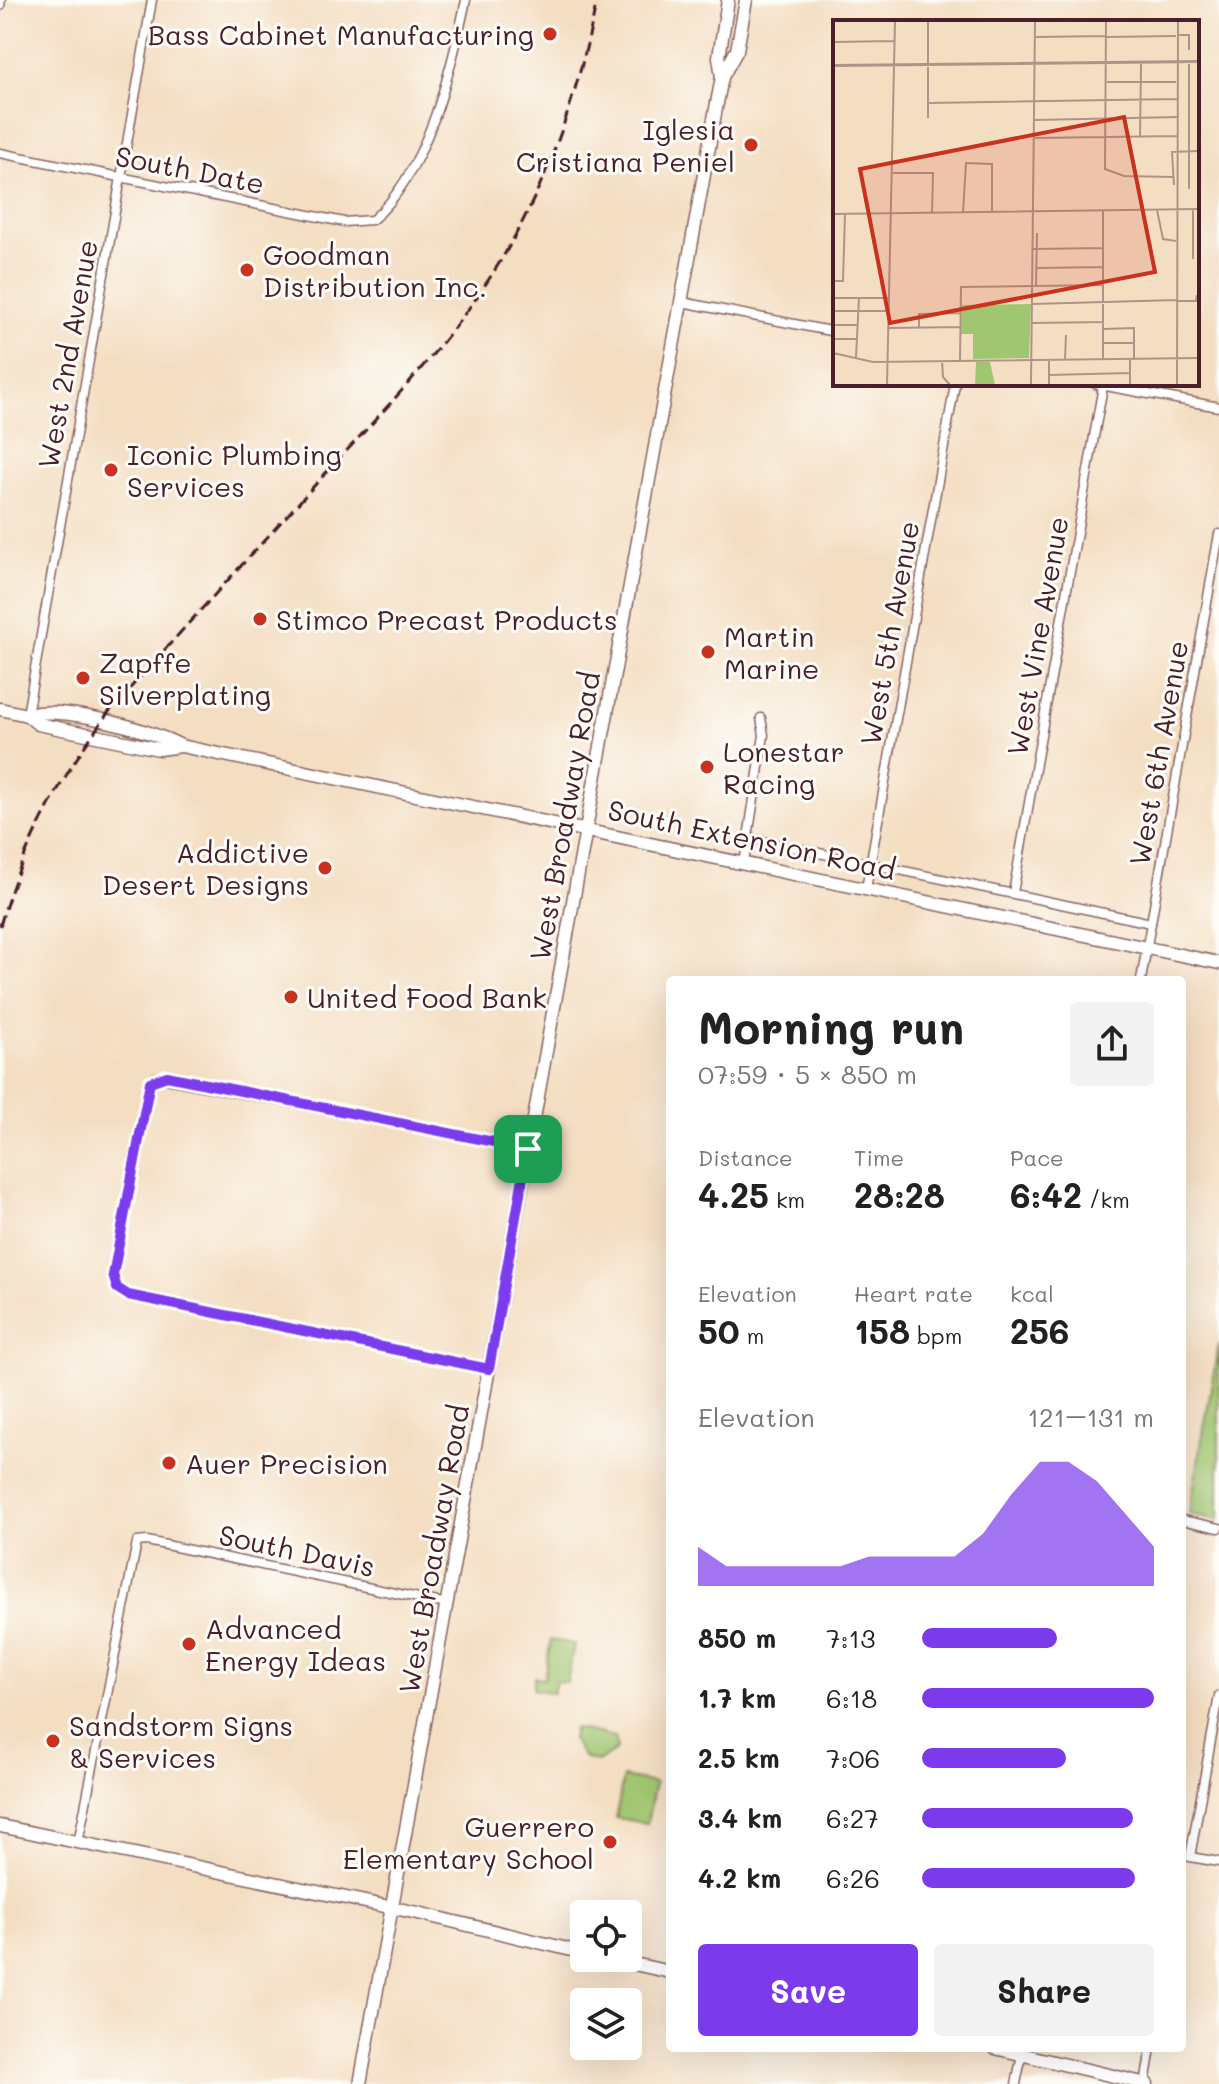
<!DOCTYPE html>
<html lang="en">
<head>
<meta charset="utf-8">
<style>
	:root { --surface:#fff; --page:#f2f2f2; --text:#222; --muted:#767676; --accent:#7c3aed }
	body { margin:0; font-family:Mali,sans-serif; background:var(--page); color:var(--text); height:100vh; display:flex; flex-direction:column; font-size:30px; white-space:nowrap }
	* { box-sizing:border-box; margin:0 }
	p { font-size:26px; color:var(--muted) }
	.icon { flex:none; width:44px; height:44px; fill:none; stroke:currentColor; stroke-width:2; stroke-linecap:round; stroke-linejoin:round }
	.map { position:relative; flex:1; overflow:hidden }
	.sheet { position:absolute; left:666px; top:976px; width:520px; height:1076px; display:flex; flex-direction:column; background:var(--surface); border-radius:8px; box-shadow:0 8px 32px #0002 }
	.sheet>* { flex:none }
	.fabs { position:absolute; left:570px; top:1900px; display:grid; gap:16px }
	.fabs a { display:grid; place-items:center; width:72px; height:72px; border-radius:8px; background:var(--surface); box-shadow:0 8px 32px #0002; font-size:40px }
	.pin { position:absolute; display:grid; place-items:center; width:68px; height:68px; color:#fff; margin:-34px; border-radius:16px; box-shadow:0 4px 12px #0006 }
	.round { display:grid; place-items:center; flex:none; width:84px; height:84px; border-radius:8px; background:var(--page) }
	.summary { display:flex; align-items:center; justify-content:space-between; height:136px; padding:0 32px }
	h1 { font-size:44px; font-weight:700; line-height:60px }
	.metrics { display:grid; grid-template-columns:repeat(3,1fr); gap:12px; height:136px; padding:8px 32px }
	.metrics div { display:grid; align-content:center }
	.metrics b { font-size:34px; font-weight:700 }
	.metrics small { font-size:22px; font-weight:400 }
	.metrics p { font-size:22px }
	.chart { height:224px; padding:16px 32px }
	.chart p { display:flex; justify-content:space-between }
	.chart svg { width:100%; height:144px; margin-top:8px; fill:var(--accent); opacity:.7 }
	.cta { display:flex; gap:16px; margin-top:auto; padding:16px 32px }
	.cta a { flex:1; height:92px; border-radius:8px; background:var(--accent); color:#fff; font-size:32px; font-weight:700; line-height:92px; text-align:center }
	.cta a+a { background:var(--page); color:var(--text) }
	ul { padding:0 32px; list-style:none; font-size:26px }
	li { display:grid; grid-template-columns:128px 96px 1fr; align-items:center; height:60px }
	li i { height:20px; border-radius:10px; background:var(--accent) }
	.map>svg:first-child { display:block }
	.green { fill:#a1c671; stroke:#76724e; stroke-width:2 }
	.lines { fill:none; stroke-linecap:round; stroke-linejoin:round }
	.street-casing { stroke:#866260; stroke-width:11 }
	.secondary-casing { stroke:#866260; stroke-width:15 }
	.street { stroke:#fff; stroke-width:8 }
	.secondary { stroke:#fff; stroke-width:12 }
	.rail { stroke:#4a1f2b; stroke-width:3; stroke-dasharray:12 6; stroke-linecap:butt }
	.route-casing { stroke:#fff; stroke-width:16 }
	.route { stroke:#7c3aed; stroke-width:10 }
	.poi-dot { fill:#c8321e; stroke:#fdfcf7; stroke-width:3 }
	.labels { text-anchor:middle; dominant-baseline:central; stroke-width:6; stroke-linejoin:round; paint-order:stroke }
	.poi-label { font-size:28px; fill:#4a1f2b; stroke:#fdfcf7; text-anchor:start }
	.street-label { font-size:28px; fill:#4a1f2b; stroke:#fdfcf7 }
	.inset-road { fill:none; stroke:#b09286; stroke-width:2 }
	.view { fill:#c8321e; fill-opacity:0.15; stroke:#c8321e; stroke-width:4 }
	.inset-edge { fill:none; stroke:#4a1f2b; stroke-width:4 }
</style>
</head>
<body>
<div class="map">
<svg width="1219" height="2084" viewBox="0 0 1219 2084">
	<rect width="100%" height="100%" fill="#fdfcf7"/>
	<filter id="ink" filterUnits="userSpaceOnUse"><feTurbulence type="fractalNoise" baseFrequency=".0125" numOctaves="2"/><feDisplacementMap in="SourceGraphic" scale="16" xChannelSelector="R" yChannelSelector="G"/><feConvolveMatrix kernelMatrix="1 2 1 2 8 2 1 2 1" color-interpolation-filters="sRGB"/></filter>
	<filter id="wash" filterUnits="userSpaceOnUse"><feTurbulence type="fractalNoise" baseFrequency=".006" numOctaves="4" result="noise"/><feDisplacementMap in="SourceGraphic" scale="32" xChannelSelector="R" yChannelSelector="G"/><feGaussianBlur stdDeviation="1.8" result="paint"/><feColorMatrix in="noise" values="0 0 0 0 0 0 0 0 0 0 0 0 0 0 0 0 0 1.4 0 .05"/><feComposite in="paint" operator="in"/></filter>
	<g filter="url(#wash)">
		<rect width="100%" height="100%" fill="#f4dec2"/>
		<!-- green -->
		<g class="green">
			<path d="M1219 1343V1520L1189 1514Z"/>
			<path d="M551 1640 574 1644 567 1682 556 1681 553 1693 533 1689 535 1677 544 1678Z"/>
			<path d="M574 1728 615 1737 617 1749 598 1762 584 1758 572 1740Z"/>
			<path d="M623 1777 655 1783 647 1823 616 1818Z"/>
		</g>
	</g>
	<g filter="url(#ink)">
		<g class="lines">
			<defs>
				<g id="street">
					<path d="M0 6 1 0"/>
					<path d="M0 153 344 222 372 220C427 175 452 66 466 0"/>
					<path d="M682 302 835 332"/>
					<path d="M1095 384 1219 407"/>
					<path d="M27 715 152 0"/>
					<path d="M748 838 1151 923"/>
					<path d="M744 863 764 735 761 718"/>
					<path d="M866 889 955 384"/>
					<path d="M1013 893 1103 386"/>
					<path d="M1141 980 1219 534"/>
					<path d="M489 1369 128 1295 117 1288 113 1275 144 1106 150 1082 156 1077 528 1149"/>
					<path d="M1182 1520 1219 1528"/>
					<path d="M1219 1696 1190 1857 1219 1862"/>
					<path d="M78 1843 137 1542 147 1541 447 1604"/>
					<path d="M1016 2084 1022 2054"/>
					<path d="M1145 2084 1151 2048"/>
				</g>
				<g id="secondary">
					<path d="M722 77 719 57 728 0"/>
					<path d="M0 709 27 715 38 724 159 749 181 746"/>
					<path d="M27 715C60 705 150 729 181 746L1219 963"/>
					<path d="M0 1826 418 1913 584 1953"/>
					<path d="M607 1958 670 1972"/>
					<path d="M995 2048 1147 2084"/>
					<path d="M360 2084 714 119 722 77 737 50 746 0"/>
				</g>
			</defs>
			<!-- street casing -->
			<use href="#street" class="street-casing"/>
			<!-- secondary casing -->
			<use href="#secondary" class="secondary-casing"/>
			<!-- street -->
			<use href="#street" class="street"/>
			<!-- secondary -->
			<use href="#secondary" class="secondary"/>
			<!-- rail -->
			<path class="rail" d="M0 926C22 848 60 778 108 713 179 633 252 554 324 475 390 404 458 334 507 250 552 172 579 88 597 0"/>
		</g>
	</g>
	<g class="lines" filter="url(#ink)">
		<defs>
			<path id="route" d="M167 1076 528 1149 489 1369 128 1295 117 1288 113 1275 150 1082Z"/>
		</defs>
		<!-- route casing -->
		<use href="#route" class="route-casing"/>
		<!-- route -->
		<use href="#route" class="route"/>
	</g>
	<!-- markers -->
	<g class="poi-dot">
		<circle cx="550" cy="34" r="8"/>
		<circle cx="751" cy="145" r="8"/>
		<circle cx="247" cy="270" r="8"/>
		<circle cx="111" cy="470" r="8"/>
		<circle cx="260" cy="619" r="8"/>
		<circle cx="708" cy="652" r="8"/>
		<circle cx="83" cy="678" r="8"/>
		<circle cx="707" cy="767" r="8"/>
		<circle cx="325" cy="868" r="8"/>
		<circle cx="291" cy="997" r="8"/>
		<circle cx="169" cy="1463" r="8"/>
		<circle cx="189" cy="1644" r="8"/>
		<circle cx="53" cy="1741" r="8"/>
		<circle cx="610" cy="1842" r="8"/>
	</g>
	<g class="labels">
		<!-- poi labels -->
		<g class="poi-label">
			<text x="534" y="34" text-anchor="end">Bass Cabinet Manufacturing</text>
			<text x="735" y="129" text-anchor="end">Iglesia<tspan x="735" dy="32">Cristiana Peniel</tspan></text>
			<text x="263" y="254">Goodman<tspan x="263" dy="32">Distribution Inc.</tspan></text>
			<text x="127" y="454">Iconic Plumbing<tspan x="127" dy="32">Services</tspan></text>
			<text x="276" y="619">Stimco Precast Products</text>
			<text x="724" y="636">Martin<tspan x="724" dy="32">Marine</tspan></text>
			<text x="99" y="662">Zapffe<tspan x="99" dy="32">Silverplating</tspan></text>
			<text x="723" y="751">Lonestar<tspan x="723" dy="32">Racing</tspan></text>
			<text x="309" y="852" text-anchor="end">Addictive<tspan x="309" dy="32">Desert Designs</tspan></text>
			<text x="307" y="997">United Food Bank</text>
			<text x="185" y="1463">Auer Precision</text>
			<text x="205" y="1628">Advanced<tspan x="205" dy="32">Energy Ideas</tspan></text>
			<text x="69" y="1725">Sandstorm Signs<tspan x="69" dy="32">&amp; Services</tspan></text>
			<text x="594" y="1826" text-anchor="end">Guerrero<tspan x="594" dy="32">Elementary School</tspan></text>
		</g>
		<!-- street labels -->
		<g class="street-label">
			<text transform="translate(190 169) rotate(11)">South Date</text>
			<text transform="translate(67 354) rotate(-80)">West 2nd Avenue</text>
			<text transform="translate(889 633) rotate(-80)">West 5th Avenue</text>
			<text transform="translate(1037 636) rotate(-80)">West Vine Avenue</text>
			<text transform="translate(1158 753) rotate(-80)">West 6th Avenue</text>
			<text transform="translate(564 816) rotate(-80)">West Broadway Road</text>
			<text transform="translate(752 839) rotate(12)">South Extension Road</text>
			<text transform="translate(433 1549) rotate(-80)">West Broadway Road</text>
			<text transform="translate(297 1550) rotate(12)">South Davis</text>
		</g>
	</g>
	<!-- overview -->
	<g transform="translate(833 20)">
		<rect width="366" height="366" fill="#f4dec2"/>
		<path d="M198 284 196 338 140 339V314H128L129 285ZM143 342H157L162 365H142Z" fill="#a1c671"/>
		<path class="inset-road" d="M273 1 272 149 291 156 341 157M345 15H356V30M203 17 273 16M273 17 343 16M0 22 61 21M95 44V1M0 45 366 41M0 46 366 42M274 62H343M96 83 344 79M95 98V47M202 100 346 97M307 117 308 44M202 118 344 116M60 153H100L99 194M341 165 339 132 366 131M356 169V44M360 189V239M324 190 330 219 343 221M270 191V339M130 193 133 143 159 144V192M0 194 366 189M200 229 270 228M203 248 270 247M0 261H10L12 194M203 266 204 213M0 278H56M344 281H363L364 275M199 284 344 280M0 291H56M199 303 271 302M0 305H25M55 308 128 307M86 308V294L128 293M271 309 301 308V338M0 319H25M271 323H301M0 333 40 342 366 338M23 337 26 278M232 339 233 315M109 341 110 357 117 365M127 341 128 267 270 265M216 355 297 353M54 365 62 1M198 365 202 1M216 365V340M297 365V338M344 365 345 1"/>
		<path class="view" d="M291 97 322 252 57 303 27 149Z"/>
		<rect width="366" height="366" class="inset-edge"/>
	</g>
</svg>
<div class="fabs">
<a><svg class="icon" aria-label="locate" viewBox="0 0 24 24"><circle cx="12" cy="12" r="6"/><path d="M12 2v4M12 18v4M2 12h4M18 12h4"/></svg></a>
<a><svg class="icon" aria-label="layers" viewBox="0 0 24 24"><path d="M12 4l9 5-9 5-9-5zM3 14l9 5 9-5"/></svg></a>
</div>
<div class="pin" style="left:528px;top:1149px;background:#1e9e55"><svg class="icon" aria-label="arrive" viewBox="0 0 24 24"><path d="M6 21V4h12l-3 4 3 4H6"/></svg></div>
<section class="sheet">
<div class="summary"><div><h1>Morning run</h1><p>07:59 · 5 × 850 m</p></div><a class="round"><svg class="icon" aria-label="share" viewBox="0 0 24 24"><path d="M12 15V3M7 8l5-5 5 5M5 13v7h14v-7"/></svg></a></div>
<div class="metrics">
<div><p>Distance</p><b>4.25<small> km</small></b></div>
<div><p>Time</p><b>28:28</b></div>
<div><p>Pace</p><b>6:42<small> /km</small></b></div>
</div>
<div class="metrics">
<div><p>Elevation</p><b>50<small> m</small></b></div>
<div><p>Heart rate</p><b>158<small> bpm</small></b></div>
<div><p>kcal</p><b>256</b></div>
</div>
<div class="chart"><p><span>Elevation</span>121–131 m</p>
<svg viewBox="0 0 160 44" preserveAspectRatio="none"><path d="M0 44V32L10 38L20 38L30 38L40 38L50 38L60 35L70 35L80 35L90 35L100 28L110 16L120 6L130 6L140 12L150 22L160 32V44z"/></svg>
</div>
<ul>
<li><b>850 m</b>7:13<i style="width:58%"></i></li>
<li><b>1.7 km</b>6:18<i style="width:100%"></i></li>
<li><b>2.5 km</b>7:06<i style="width:62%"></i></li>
<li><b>3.4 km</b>6:27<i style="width:91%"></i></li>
<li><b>4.2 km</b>6:26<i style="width:92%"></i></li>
</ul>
<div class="cta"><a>Save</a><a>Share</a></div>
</section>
</div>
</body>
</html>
